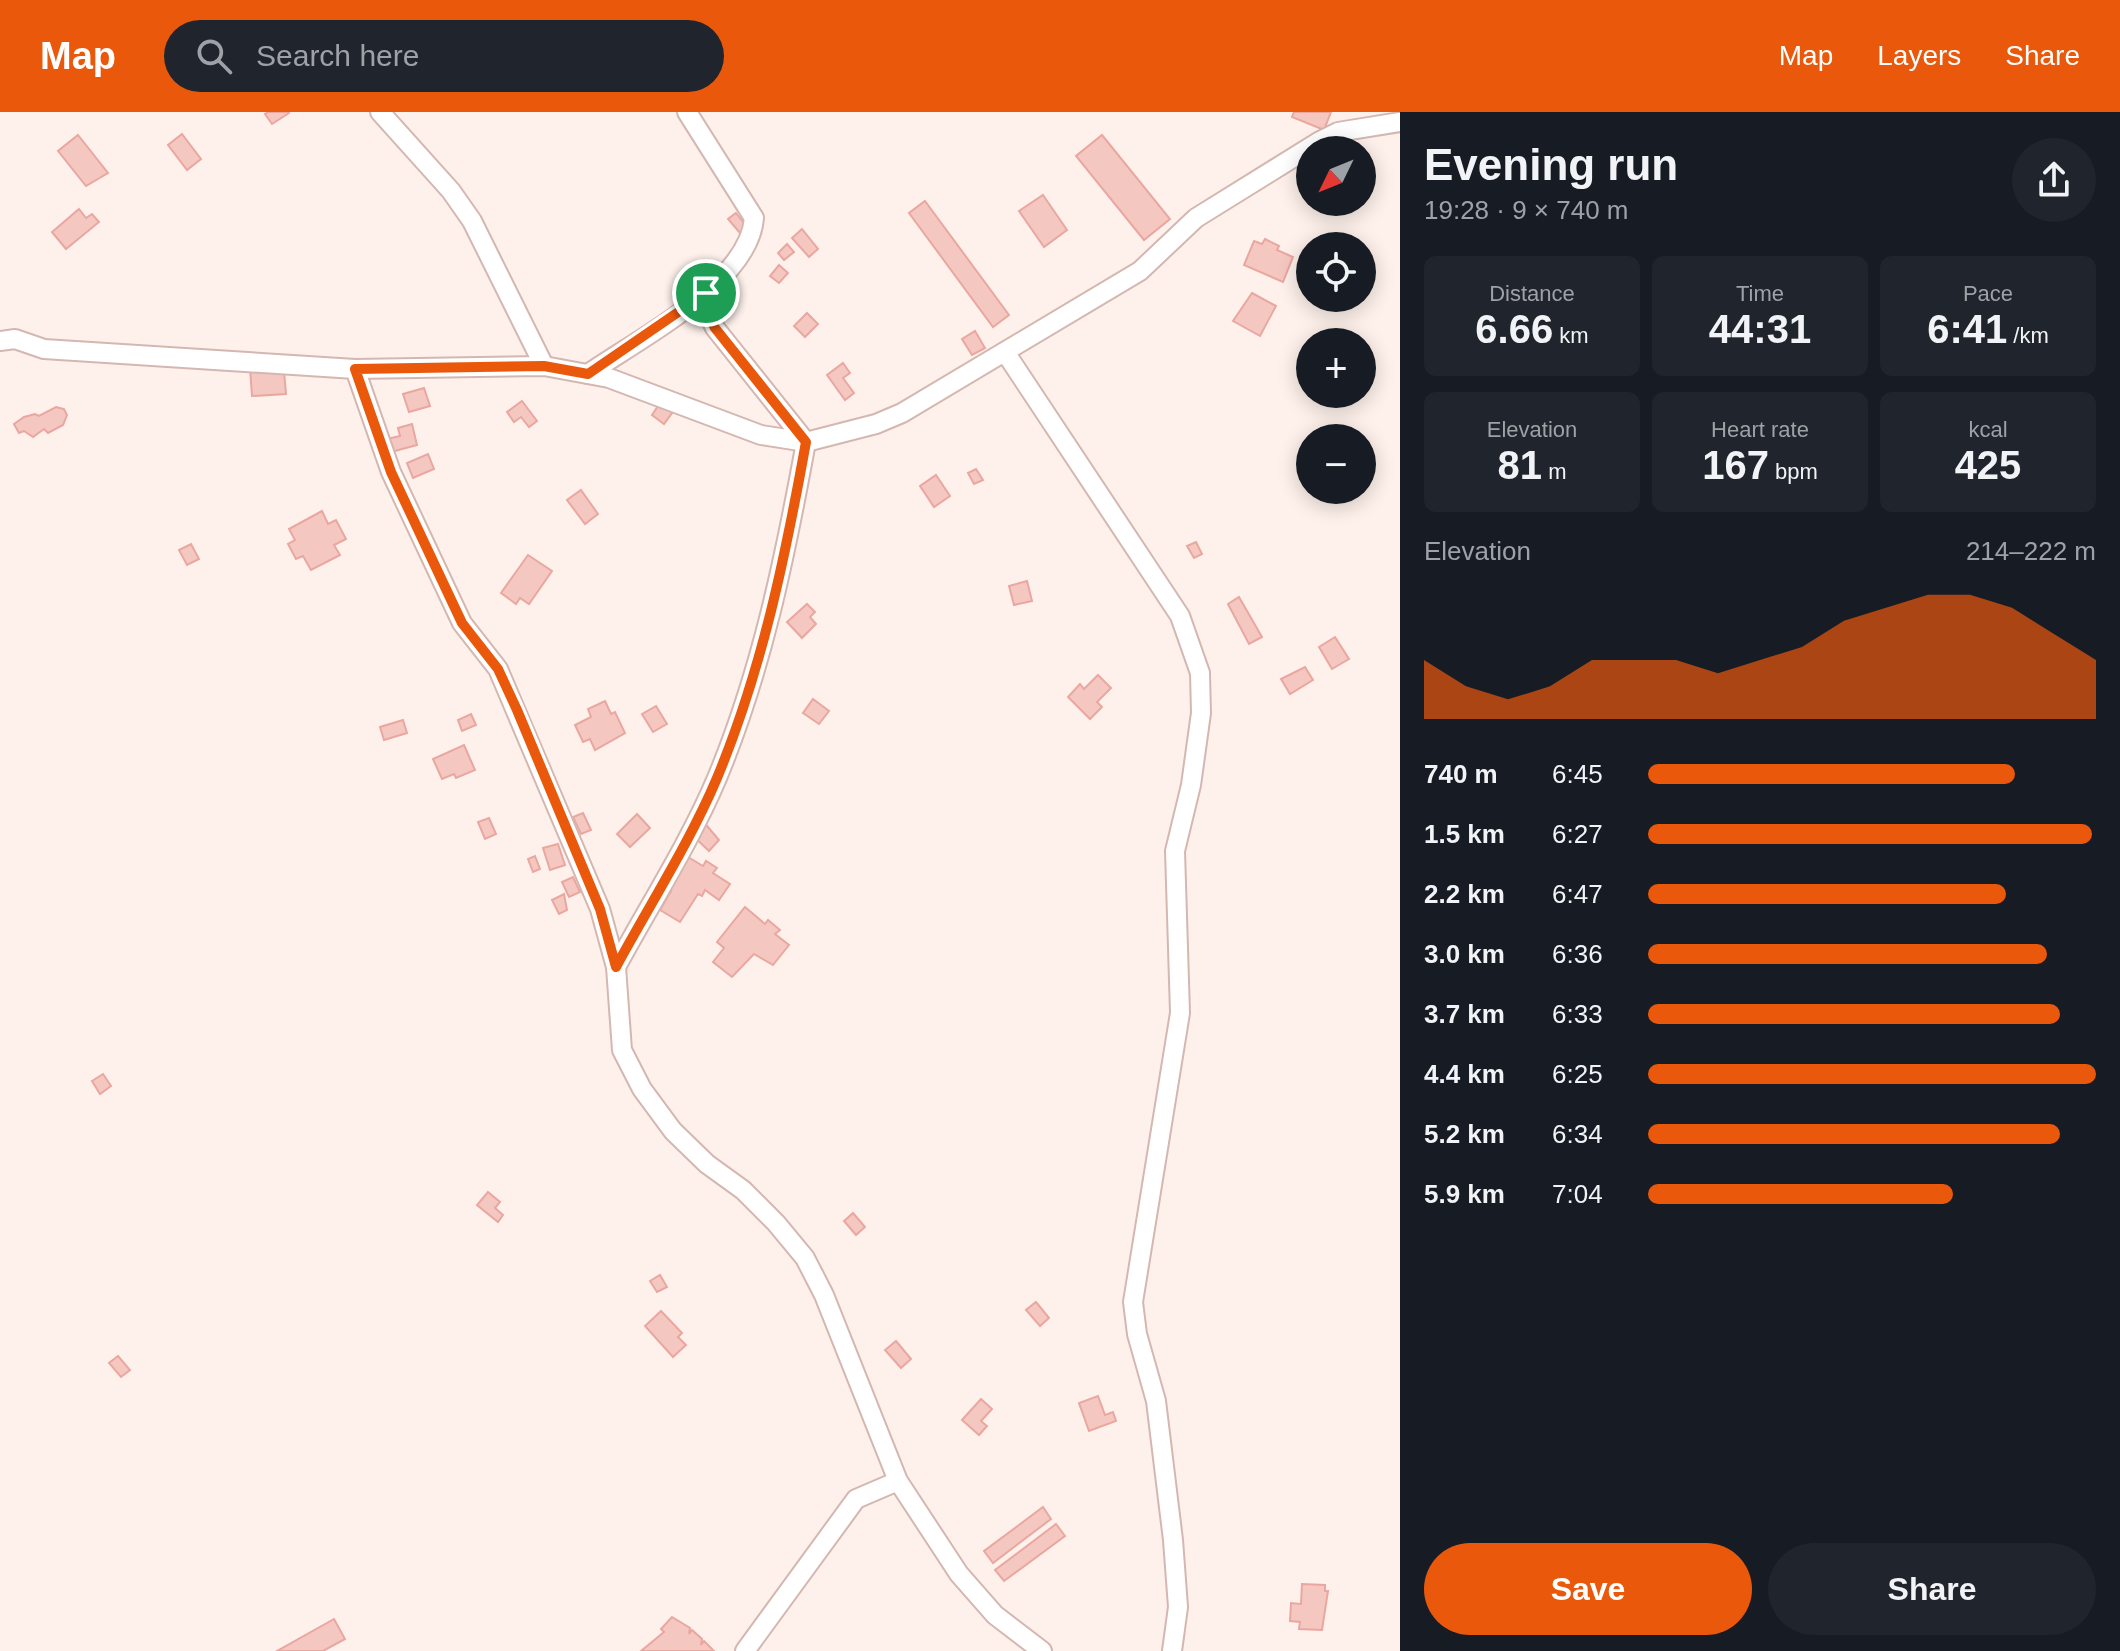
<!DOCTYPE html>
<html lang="en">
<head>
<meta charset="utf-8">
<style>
	:root { --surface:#171b24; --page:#20242c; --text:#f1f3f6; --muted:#9ea1a6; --accent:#ea580c }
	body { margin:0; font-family:Arial,sans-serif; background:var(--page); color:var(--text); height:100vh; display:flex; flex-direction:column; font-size:30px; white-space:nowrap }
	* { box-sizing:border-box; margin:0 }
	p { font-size:26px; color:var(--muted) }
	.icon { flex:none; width:44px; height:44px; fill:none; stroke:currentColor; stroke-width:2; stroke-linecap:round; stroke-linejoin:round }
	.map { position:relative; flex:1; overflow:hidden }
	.drawer { display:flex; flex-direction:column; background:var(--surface); width:720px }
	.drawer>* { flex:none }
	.needle { width:52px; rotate:227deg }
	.controls { position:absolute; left:1296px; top:24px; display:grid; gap:16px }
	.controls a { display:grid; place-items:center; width:80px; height:80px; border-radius:50%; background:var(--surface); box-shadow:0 4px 20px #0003; font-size:40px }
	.pin { position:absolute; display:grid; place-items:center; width:68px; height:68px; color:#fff; margin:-34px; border:4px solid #fff; border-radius:50%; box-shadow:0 2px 8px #0007 }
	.round { display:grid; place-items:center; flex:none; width:84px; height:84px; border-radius:42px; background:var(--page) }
	.headline { display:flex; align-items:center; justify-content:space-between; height:136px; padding:0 24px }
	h1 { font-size:44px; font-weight:700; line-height:60px }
	.figures { display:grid; grid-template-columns:repeat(3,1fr); gap:12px; height:136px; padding:8px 24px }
	.figures div { display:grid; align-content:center; border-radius:12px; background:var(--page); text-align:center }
	.figures b { font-size:40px; font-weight:700 }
	.figures small { font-size:22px; font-weight:400 }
	.figures p { font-size:22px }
	.chart { height:224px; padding:16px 24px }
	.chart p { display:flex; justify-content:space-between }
	.chart svg { width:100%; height:144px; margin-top:8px; fill:var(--accent); opacity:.7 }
	.cta { display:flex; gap:16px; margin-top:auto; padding:16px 24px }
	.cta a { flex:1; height:92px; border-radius:48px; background:var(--accent); color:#fff; font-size:32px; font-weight:700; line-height:92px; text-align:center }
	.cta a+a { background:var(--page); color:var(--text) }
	ul { padding:0 24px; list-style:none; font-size:26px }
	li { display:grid; grid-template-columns:128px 96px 1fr; align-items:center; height:60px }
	li i { height:20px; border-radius:10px; background:var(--accent) }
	header { display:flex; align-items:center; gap:48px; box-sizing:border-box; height:112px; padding:0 40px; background:var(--accent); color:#fff }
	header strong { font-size:38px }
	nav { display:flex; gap:44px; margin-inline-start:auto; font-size:28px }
	.search { width:560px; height:72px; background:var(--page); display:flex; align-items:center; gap:20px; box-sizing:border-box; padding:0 28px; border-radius:44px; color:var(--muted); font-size:30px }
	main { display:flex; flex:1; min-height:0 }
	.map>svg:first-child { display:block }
	.building { fill:#f5c7c1; stroke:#e9a7a0; stroke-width:2 }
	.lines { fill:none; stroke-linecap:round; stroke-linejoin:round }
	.minor-casing { stroke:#d4b7b1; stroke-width:22 }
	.minor { stroke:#fff; stroke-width:18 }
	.route-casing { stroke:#fff; stroke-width:16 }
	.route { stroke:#ea580c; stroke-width:10 }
</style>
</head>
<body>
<header>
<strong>Map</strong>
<div class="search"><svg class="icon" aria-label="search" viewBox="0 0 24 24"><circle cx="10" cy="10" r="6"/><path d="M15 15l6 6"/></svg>Search here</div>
<nav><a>Map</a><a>Layers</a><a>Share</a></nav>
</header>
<main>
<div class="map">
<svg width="1400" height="1539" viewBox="0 0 1400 1539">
	<rect width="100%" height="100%" fill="#fef1eb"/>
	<!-- building -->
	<g class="building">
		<path d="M268 0H289V1L272 12 265 2Z"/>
		<path d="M1294 0H1331L1324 18 1292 5Z"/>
		<path d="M182 22 201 47 187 58 168 33Z"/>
		<path d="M78 23 108 61 86 74 58 39Z"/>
		<path d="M1102 23 1170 107 1144 128 1076 44Z"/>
		<path d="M1043 83 1067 118 1044 135 1019 99Z"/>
		<path d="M925 89 1009 203 993 215 909 101Z"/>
		<path d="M79 97 86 106 92 102 99 110 66 137 52 120Z"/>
		<path d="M736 101 747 115 740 121 728 107Z"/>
		<path d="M802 117 818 137 809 145 792 126Z"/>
		<path d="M1265 127 1279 134 1277 138 1293 145 1283 170 1244 153 1254 129 1262 132Z"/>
		<path d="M787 132 794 140 784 148 778 141Z"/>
		<path d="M779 153 788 161 779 171 770 164Z"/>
		<path d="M1252 181 1276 194 1260 224 1233 209Z"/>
		<path d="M807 201 818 212 805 225 794 214Z"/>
		<path d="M975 219 985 236 972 243 962 227Z"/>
		<path d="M843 251 850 261 843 266 854 281 845 288 827 263Z"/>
		<path d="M268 255 269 261 284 259 286 282 252 284 250 256Z"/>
		<path d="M424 276 430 294 409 300 403 282Z"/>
		<path d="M662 288 675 297 664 312 652 303Z"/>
		<path d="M522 289 537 309 529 315 521 305 514 310 507 300Z"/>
		<path d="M56 295 64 297 67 303 63 313 48 321 44 317 33 325 24 319 19 321 14 312 24 305 35 302 39 304Z"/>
		<path d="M412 312 417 333 391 340 387 327 400 324 398 316Z"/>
		<path d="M428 342 434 357 413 366 407 351Z"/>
		<path d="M976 357 983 368 974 372 968 361Z"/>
		<path d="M936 363 950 384 934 395 920 374Z"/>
		<path d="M581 378 598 402 585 412 567 388Z"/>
		<path d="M322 399 328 412 336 408 346 427 334 433 340 443 311 458 303 444 296 447 288 432 295 428 289 417Z"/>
		<path d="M1196 430 1202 442 1194 446 1187 434Z"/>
		<path d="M191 432 199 447 187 453 179 438Z"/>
		<path d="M528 443 552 459 529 492 520 486 516 492 501 481Z"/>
		<path d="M1027 469 1032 489 1014 493 1009 474Z"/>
		<path d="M1239 485 1262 525 1249 532 1228 492Z"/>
		<path d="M807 492 815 500 810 505 816 512 802 526 787 510Z"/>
		<path d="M1335 525 1349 547 1332 557 1319 535Z"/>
		<path d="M1305 555 1313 568 1290 582 1281 567Z"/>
		<path d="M1098 563 1111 576 1097 590 1102 595 1090 607 1068 585 1080 572 1084 577Z"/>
		<path d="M813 587 829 599 819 612 803 601Z"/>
		<path d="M605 589 611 602 615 600 625 621 595 638 590 627 583 630 575 613 591 605 588 597Z"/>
		<path d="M656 594 667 612 653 620 642 602Z"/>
		<path d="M471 602 476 613 462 619 458 608Z"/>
		<path d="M403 608 407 621 384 628 380 615Z"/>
		<path d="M464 633 475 658 456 666 454 662 442 667 433 647Z"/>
		<path d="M583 701 591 718 581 722 573 705Z"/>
		<path d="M637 702 650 716 630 735 617 722Z"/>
		<path d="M489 706 496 722 485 727 478 710Z"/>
		<path d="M702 708 719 728 709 739 690 721Z"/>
		<path d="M558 732 565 753 550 758 543 736Z"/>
		<path d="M683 742 703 754 706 749 717 756 713 761 730 772 719 788 705 778 702 784 698 782 680 810 660 798 671 779 663 774Z"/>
		<path d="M535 744 540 757 533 760 528 747Z"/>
		<path d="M573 765 580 780 569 785 562 770Z"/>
		<path d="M564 782 567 798 559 802 552 788Z"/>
		<path d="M745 795 765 812 768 808 780 818 775 822 789 833 773 853 754 842 732 865 713 850 724 836 717 830Z"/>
		<path d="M103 962 111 974 100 982 92 969Z"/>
		<path d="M488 1080 500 1090 495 1096 503 1103 498 1110 477 1093Z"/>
		<path d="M853 1101 865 1115 856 1123 844 1109Z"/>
		<path d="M660 1163 667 1175 657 1180 650 1169Z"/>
		<path d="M1036 1190 1049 1206 1040 1214 1026 1198Z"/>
		<path d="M661 1199 682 1221 678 1225 686 1233 673 1245 645 1214Z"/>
		<path d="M896 1229 911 1247 901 1256 885 1238Z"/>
		<path d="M118 1244 130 1258 121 1265 109 1251Z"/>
		<path d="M1098 1284 1105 1303 1113 1300 1116 1309 1089 1319 1079 1291Z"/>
		<path d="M981 1287 992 1297 981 1309 987 1314 979 1323 962 1308Z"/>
		<path d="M1043 1395 1051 1407 993 1451 984 1439Z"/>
		<path d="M1056 1412 1065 1424 1004 1469 995 1458Z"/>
		<path d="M1302 1472 1325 1473V1479H1328L1322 1518 1299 1517 1300 1510 1290 1509 1291 1491 1301 1492Z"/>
		<path d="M672 1505 690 1516 689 1522 692 1518 702 1527 701 1533 704 1529 714 1539H641L664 1520 661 1517Z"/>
		<path d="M334 1507 345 1527 323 1539H277Z"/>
	</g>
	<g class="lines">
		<defs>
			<g id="minor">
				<path d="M380 0 451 79 472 109 544 254"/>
				<path d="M0 229 15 227 44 237 355 257 544 254 609 266 761 323 806 330 876 312 902 301 1140 159 1196 106 1320 29 1338 20 1400 10"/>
				<path d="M1005 240 1180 504 1200 561 1201 601 1191 673 1175 739 1180 901 1133 1190 1137 1222 1156 1289 1173 1428 1178 1495 1172 1539"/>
				<path d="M355 257 391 360 462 511 498 557 600 797 616 855 622 938 642 977 673 1019 707 1052 743 1078 776 1111 805 1146 824 1183 898 1369 959 1462 995 1503 1042 1539"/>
				<path d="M588 262C638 227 749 171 754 106L687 0"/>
				<path d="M616 855C649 794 690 730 717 666 762 558 785 445 806 330L715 216 706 197V181"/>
				<path d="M745 1539 856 1387 898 1369"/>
			</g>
		</defs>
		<!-- minor casing -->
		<use href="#minor" class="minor-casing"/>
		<!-- minor -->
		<use href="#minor" class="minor"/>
	</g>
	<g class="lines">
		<defs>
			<path id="route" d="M706 181V197L715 216 806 330C785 446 762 558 717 666 690 730 649 794 616 855L600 797 517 598 498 557 462 511 391 360 355 257 544 254 588 262Z"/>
		</defs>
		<!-- route casing -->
		<use href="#route" class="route-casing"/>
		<!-- route -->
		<use href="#route" class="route"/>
	</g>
</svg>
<div class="controls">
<a><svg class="needle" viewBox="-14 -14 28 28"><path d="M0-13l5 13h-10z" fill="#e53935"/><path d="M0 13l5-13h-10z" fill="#9ea1a6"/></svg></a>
<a><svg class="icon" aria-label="locate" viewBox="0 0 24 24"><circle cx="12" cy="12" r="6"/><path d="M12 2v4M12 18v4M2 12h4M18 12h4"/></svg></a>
<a>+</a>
<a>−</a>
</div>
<div class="pin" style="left:706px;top:181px;background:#1e9e55"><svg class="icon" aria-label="arrive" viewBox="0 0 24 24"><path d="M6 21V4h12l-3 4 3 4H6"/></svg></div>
</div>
<section class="drawer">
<div class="headline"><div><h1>Evening run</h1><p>19:28 · 9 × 740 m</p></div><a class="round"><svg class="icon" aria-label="share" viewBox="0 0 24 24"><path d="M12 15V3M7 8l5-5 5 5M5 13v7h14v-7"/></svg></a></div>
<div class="figures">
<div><p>Distance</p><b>6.66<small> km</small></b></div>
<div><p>Time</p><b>44:31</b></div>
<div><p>Pace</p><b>6:41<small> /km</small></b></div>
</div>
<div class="figures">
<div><p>Elevation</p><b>81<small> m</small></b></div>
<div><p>Heart rate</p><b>167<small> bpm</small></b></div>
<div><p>kcal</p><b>425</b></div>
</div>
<div class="chart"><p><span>Elevation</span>214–222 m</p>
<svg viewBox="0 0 160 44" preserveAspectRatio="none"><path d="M0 44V26L10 34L20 38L30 34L40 26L50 26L60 26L70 30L80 26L90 22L100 14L110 10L120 6L130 6L140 10L150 18L160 26V44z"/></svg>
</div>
<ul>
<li><b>740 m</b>6:45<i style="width:82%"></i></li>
<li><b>1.5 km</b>6:27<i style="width:99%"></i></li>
<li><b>2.2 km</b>6:47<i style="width:80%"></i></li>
<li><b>3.0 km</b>6:36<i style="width:89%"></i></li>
<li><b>3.7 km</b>6:33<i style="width:92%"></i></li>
<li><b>4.4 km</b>6:25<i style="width:100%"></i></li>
<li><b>5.2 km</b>6:34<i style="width:92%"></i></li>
<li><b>5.9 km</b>7:04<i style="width:68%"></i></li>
</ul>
<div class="cta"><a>Save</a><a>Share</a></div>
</section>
</main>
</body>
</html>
